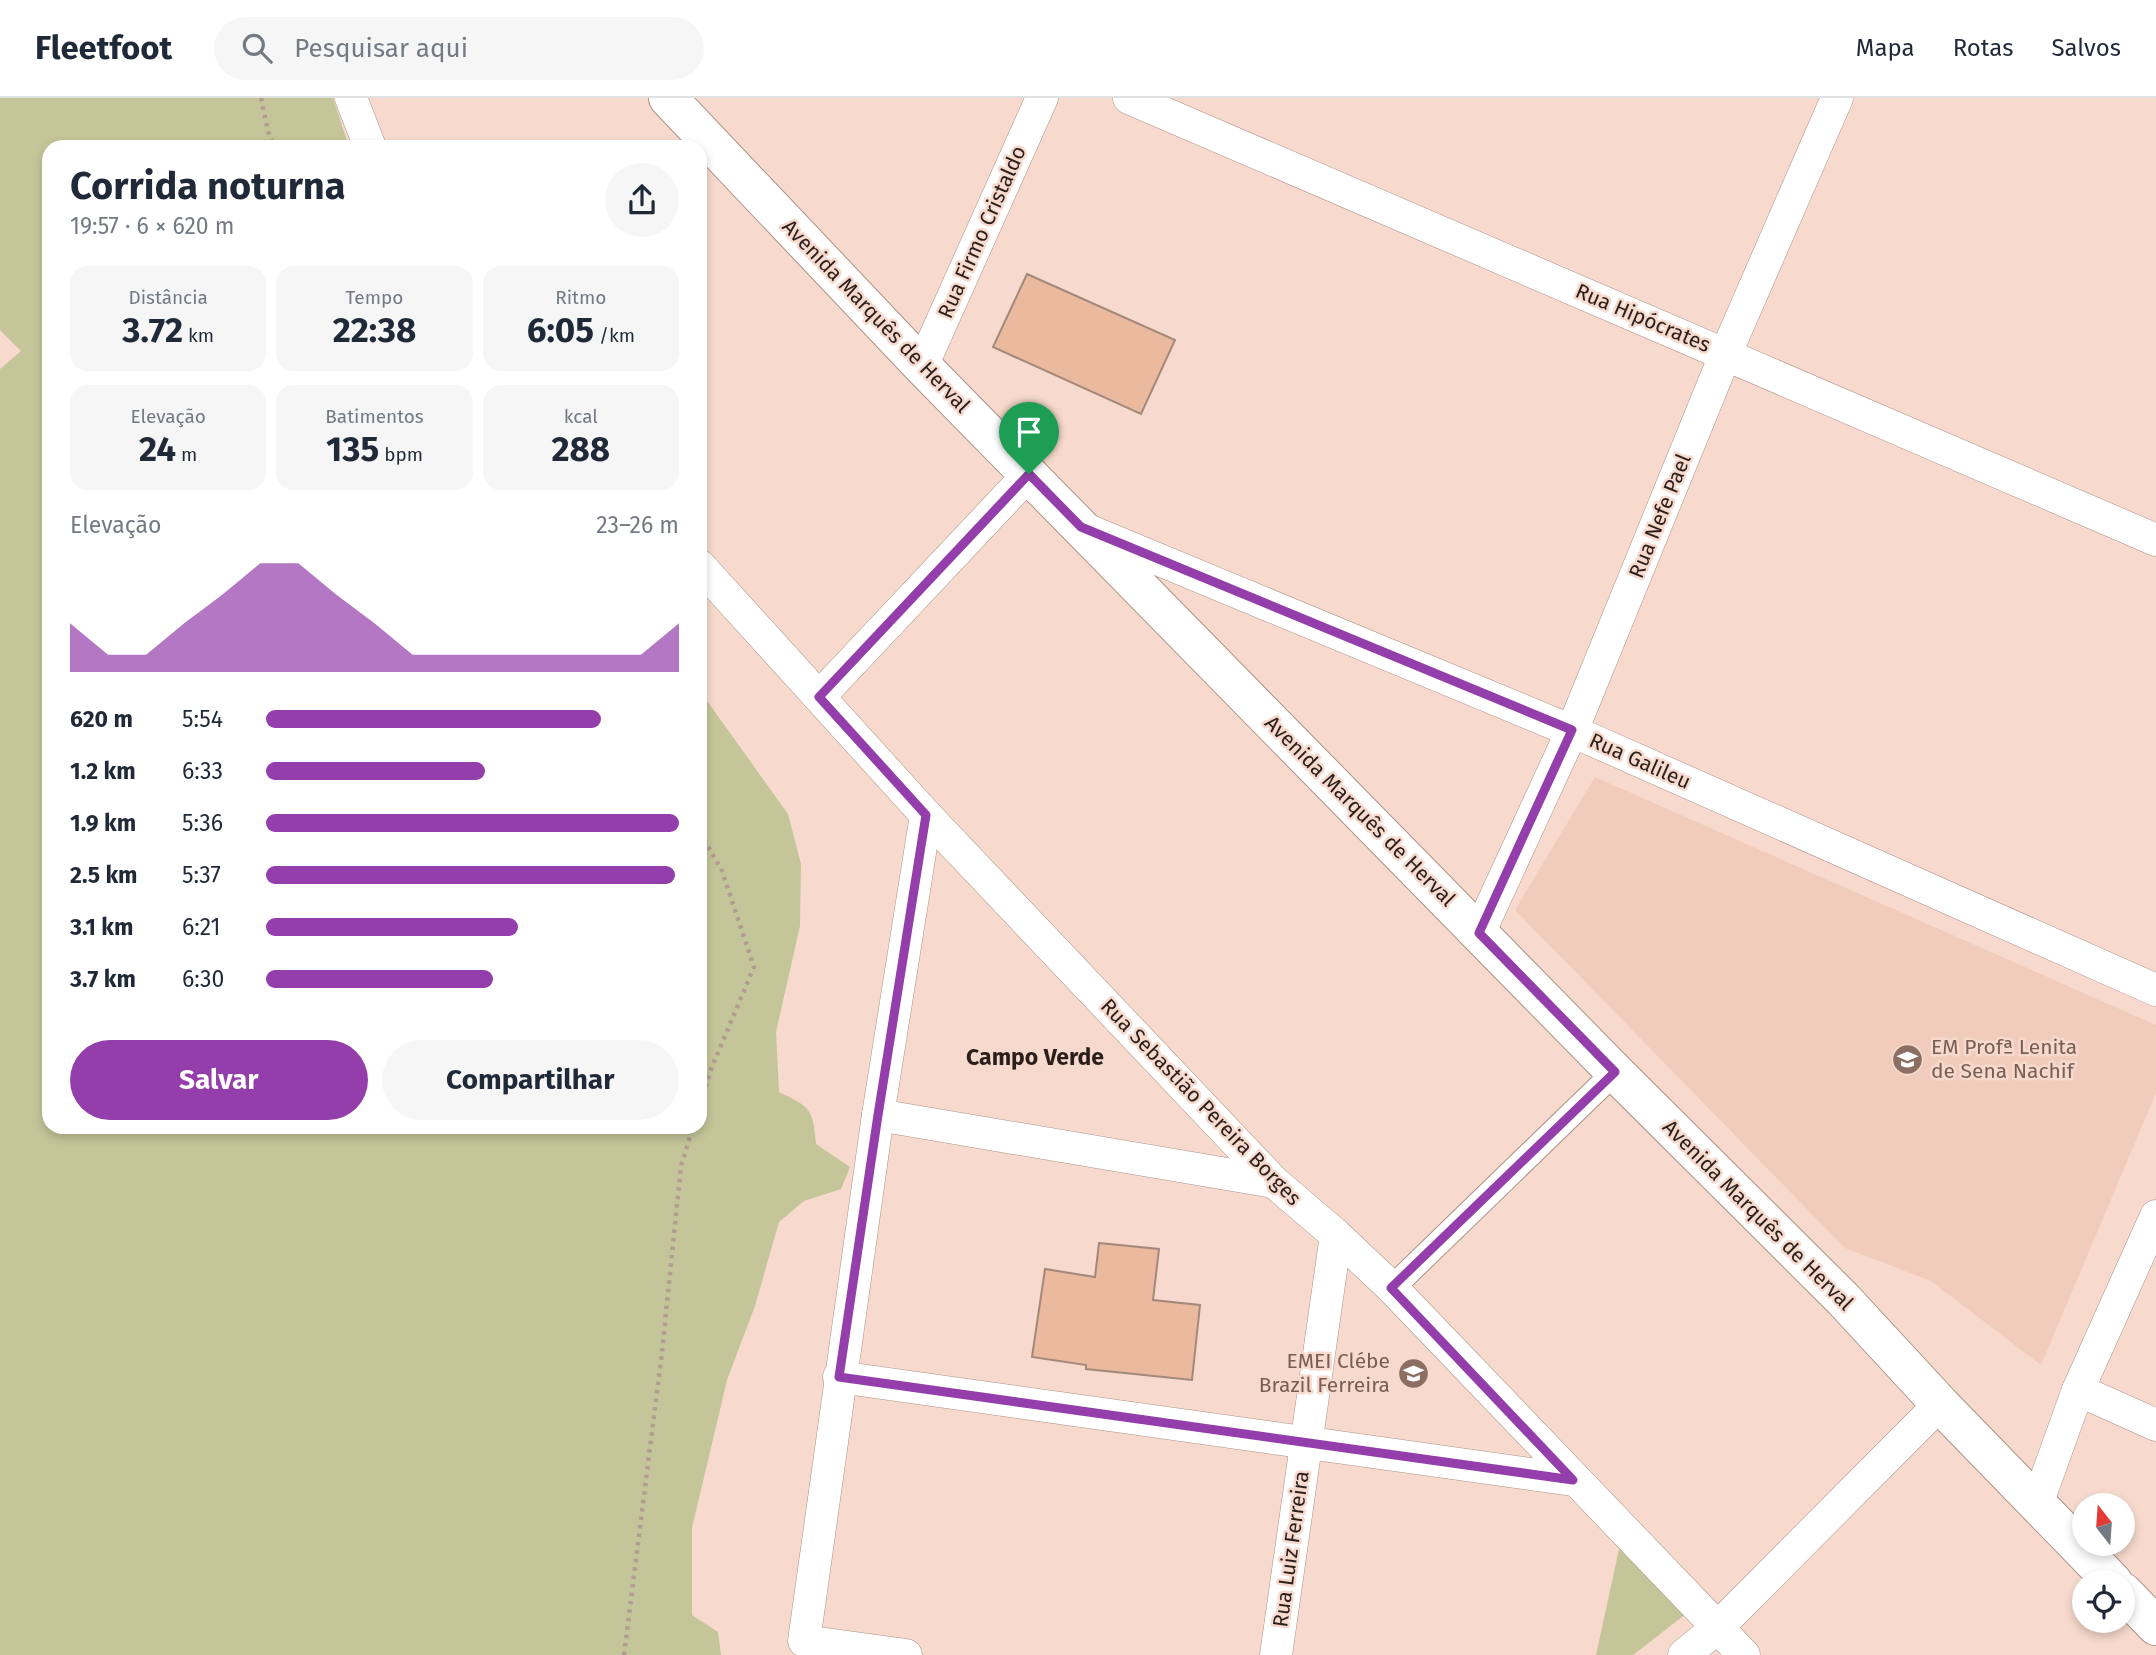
<!DOCTYPE html>
<html lang="pt">
<head>
<meta charset="utf-8">
<style>
	:root { --surface:#fff; --page:#f6f6f7; --text:#1f2937; --muted:#747a83; --line:#e0e1e3; --accent:#933eab }
	body { margin:0; font-family:"Fira Sans",sans-serif; background:var(--page); color:var(--text); height:100vh; display:flex; flex-direction:column; font-size:26px; white-space:nowrap }
	* { box-sizing:border-box; margin:0 }
	p { font-size:23px; color:var(--muted) }
	.icon { flex:none; width:38px; height:38px; fill:none; stroke:currentColor; stroke-width:2; stroke-linecap:round; stroke-linejoin:round }
	.map { position:relative; flex:1; overflow:hidden }
	.details { position:absolute; left:42px; top:42px; width:665px; height:994px; display:flex; flex-direction:column; background:var(--surface); border-radius:21px; box-shadow:0 4px 10px #0003 }
	.details>* { flex:none }
	.needle { width:46px; rotate:343deg }
	.tools { position:absolute; left:2072px; top:1395px; display:grid; gap:14px }
	.tools a { display:grid; place-items:center; width:63px; height:63px; border-radius:50%; background:var(--surface); box-shadow:0 4px 10px #0003; font-size:35px }
	.pin { position:absolute; display:grid; place-items:center; width:60px; height:60px; color:#fff; margin:-72px -30px; border-radius:50% 50% 50% 0; rotate:-45deg; box-shadow:0 0 7px #0007 }
	.pin .icon { rotate:45deg }
	.round { display:grid; place-items:center; flex:none; width:74px; height:74px; border-radius:37px; background:var(--page) }
	.summary { display:flex; align-items:center; justify-content:space-between; height:119px; padding:0 28px }
	h1 { font-size:38px; font-weight:700; line-height:52px }
	.stats { display:grid; grid-template-columns:repeat(3,1fr); gap:10px; height:119px; padding:7px 28px }
	.stats div { display:grid; align-content:center; border-radius:18px; background:var(--page); text-align:center }
	.stats b { font-size:35px; font-weight:700 }
	.stats small { font-size:19px; font-weight:400 }
	.stats p { font-size:19px }
	.chart { height:196px; padding:14px 28px }
	.chart p { display:flex; justify-content:space-between }
	.chart svg { width:100%; height:126px; margin-top:7px; fill:var(--accent); opacity:.7 }
	.button { display:flex; gap:14px; margin-top:auto; padding:14px 28px }
	.button a { flex:1; height:80px; border-radius:42px; background:var(--accent); color:#fff; font-size:28px; font-weight:700; line-height:80px; text-align:center }
	.button a+a { background:var(--page); color:var(--text) }
	ul { padding:0 28px; list-style:none; font-size:23px }
	li { display:grid; grid-template-columns:112px 84px 1fr; align-items:center; height:52px }
	li i { height:18px; border-radius:9px; background:var(--accent) }
	header { display:flex; align-items:center; gap:42px; box-sizing:border-box; height:98px; padding:0 35px; background:var(--surface); border-bottom:2px solid var(--line) }
	header strong { font-size:33px }
	nav { display:flex; gap:38px; margin-inline-start:auto; font-size:24px }
	.search { width:490px; height:63px; background:var(--page); display:flex; align-items:center; gap:18px; box-sizing:border-box; padding:0 24px; border-radius:38px; color:var(--muted); font-size:26px }
	.map>svg:first-child { display:block }
	.built { fill:#f1ccbc }
	.green { fill:#c4c699 }
	.building { fill:#eab99e; stroke:#a3897b; stroke-width:2 }
	.lines { fill:none; stroke-linecap:round; stroke-linejoin:round }
	.pedestrian-casing { stroke:#ad9286; stroke-width:26 }
	.minor-casing { stroke:#ad9286; stroke-width:33 }
	.secondary-casing { stroke:#ad9286; stroke-width:40 }
	.path { stroke:#b39c92; stroke-width:4.5; stroke-dasharray:3.5 5; stroke-linecap:butt }
	.pedestrian { stroke:#fff; stroke-width:24 }
	.minor { stroke:#fff; stroke-width:32 }
	.secondary { stroke:#fff; stroke-width:38 }
	.route-casing { stroke:#fff; stroke-width:14 }
	.route { stroke:#933eab; stroke-width:9 }
	.labels { text-anchor:middle; dominant-baseline:central; stroke-width:5; stroke-linejoin:round; paint-order:stroke }
	.street-label { font-size:21px; fill:#2a1f1a; stroke:#f7dacd }
	.education-label { font-size:21px; fill:#785e54; stroke:#f7dacd; text-anchor:start }
	.neighbourhood-label { font-size:23px; font-weight:bold; fill:#2a1f1a; stroke:#f7dacd }
</style>
</head>
<body>
<header>
<strong>Fleetfoot</strong>
<div class="search"><svg class="icon" aria-label="search" viewBox="0 0 24 24"><circle cx="10" cy="10" r="6"/><path d="M15 15l6 6"/></svg>Pesquisar aqui</div>
<nav><a>Mapa</a><a>Rotas</a><a>Salvos</a></nav>
</header>
<div class="map">
<svg width="2156" height="1557" viewBox="0 0 2156 1557">
	<rect width="100%" height="100%" fill="#f7dacd"/>
	<!-- built -->
	<path class="built" d="M1595 679 2156 927V995L2041 1267 1931 1183 1845 1150 1515 812Z"/>
	<!-- green -->
	<g class="green">
		<path d="M0 0H333L349 49H49V1029H700V593L788 716 801 766 800 828 776 934 779 994C810 1009 813 1010 816 1046L850 1069 841 1091 804 1103 779 1124 755 1208 727 1282 692 1430V1517L718 1534 721 1557H0V271L21 253 0 232Z"/>
		<path d="M1621 1442 1687 1515 1633 1557H1596Z"/>
	</g>
	<!-- building -->
	<g class="building">
		<path d="M1027 176 1175 242 1141 316 993 249Z"/>
		<path d="M1099 1145 1159 1151 1153 1202 1200 1207 1192 1282 1086 1271V1267L1032 1259 1045 1171 1095 1179Z"/>
	</g>
	<g class="lines">
		<defs>
			<path id="pedestrian" d="M1392 1190 1615 974"/>
			<g id="minor">
				<path d="M351 0 370 49"/>
				<path d="M1129 0 2156 442"/>
				<path d="M922 268 1042 0"/>
				<path d="M1085 431 1572 633 2156 892"/>
				<path d="M700 468 926 717 1274 1084 1336 1137 1392 1190 1744 1557"/>
				<path d="M819 599 1029 376"/>
				<path d="M1479 835 1572 633 1726 255 1837 0"/>
				<path d="M878 1017 1274 1084"/>
				<path d="M839 1279 1573 1382"/>
				<path d="M2078 1292 2156 1327"/>
				<path d="M2037 1406 2078 1292 2156 1118"/>
				<path d="M906 1557 804 1543 878 1017 926 717"/>
				<path d="M1276 1557 1336 1137"/>
				<path d="M1684 1557 1717 1530 1940 1306"/>
			</g>
			<g id="secondary">
				<path d="M668 0 922 268 1615 974 1843 1201 1940 1306 2113 1484"/>
				<path d="M2123 1494 2156 1528"/>
			</g>
		</defs>
		<!-- pedestrian casing -->
		<use href="#pedestrian" class="pedestrian-casing"/>
		<!-- minor casing -->
		<use href="#minor" class="minor-casing"/>
		<!-- secondary casing -->
		<use href="#secondary" class="secondary-casing"/>
		<!-- path -->
		<g class="path">
			<path d="M261 0 268 33 274 49"/>
			<path d="M700 734 722 773 754 869 711 971 700 1008"/>
			<path d="M624 1557 662 1254 681 1068 693 1029"/>
		</g>
		<!-- pedestrian -->
		<use href="#pedestrian" class="pedestrian"/>
		<!-- minor -->
		<use href="#minor" class="minor"/>
		<!-- secondary -->
		<use href="#secondary" class="secondary"/>
	</g>
	<g class="lines">
		<defs>
			<path id="route" d="M1029 376 1081 429 1572 632 1479 835 1615 974 1391 1190 1573 1382 839 1279 878 1017 926 717 819 599Z"/>
		</defs>
		<!-- route casing -->
		<use href="#route" class="route-casing"/>
		<!-- route -->
		<use href="#route" class="route"/>
	</g>
	<!-- icons -->
	<defs>
		<symbol id="school-disc" viewBox="-11 -11 22 22"><circle r="9.5" fill="#8d6e63" stroke="#f7dacd"/><path d="M0-5L7-2L0 1L-7-2ZM-4 1L0 2.5L4 1V4Q0 6-4 4Z" fill="#fff"/></symbol>
	</defs>
	<g fill-rule="evenodd">
		<use href="#school-disc" x="1890" y="944" width="35" height="35"/>
		<use href="#school-disc" x="1396" y="1258" width="35" height="35"/>
	</g>
	<g class="labels">
		<!-- street labels -->
		<g class="street-label">
			<text transform="translate(982 134) rotate(-66)">Rua Firmo Cristaldo</text>
			<text transform="translate(876 218) rotate(46)">Avenida Marquês de Herval</text>
			<text transform="translate(1643 220) rotate(23)">Rua Hipócrates</text>
			<text transform="translate(1660 418) rotate(-68)">Rua Nefe Pael</text>
			<text transform="translate(1640 663) rotate(24)">Rua Galileu</text>
			<text transform="translate(1360 713) rotate(45)">Avenida Marquês de Herval</text>
			<text transform="translate(1201 1004) rotate(46)">Rua Sebastião Pereira Borges</text>
			<text transform="translate(1758 1117) rotate(45)">Avenida Marquês de Herval</text>
			<text transform="translate(1291 1451) rotate(-82)">Rua Luiz Ferreira</text>
		</g>
		<!-- education labels -->
		<g class="education-label">
			<text x="1931" y="949">EM Profª Lenita<tspan x="1931" dy="24">de Sena Nachif</tspan></text>
			<text x="1390" y="1263" text-anchor="end">EMEI Clébe<tspan x="1390" dy="24">Brazil Ferreira</tspan></text>
		</g>
		<!-- neighbourhood labels -->
		<g class="neighbourhood-label">
			<text x="1035" y="959">Campo Verde</text>
		</g>
	</g>
</svg>
<div class="tools">
<a><svg class="needle" viewBox="-14 -14 28 28"><path d="M0-13l5 13h-10z" fill="#e53935"/><path d="M0 13l5-13h-10z" fill="#747a83"/></svg></a>
<a><svg class="icon" aria-label="locate" viewBox="0 0 24 24"><circle cx="12" cy="12" r="6"/><path d="M12 2v4M12 18v4M2 12h4M18 12h4"/></svg></a>
</div>
<div class="pin" style="left:1029px;top:376px;background:#1e9e55"><svg class="icon" aria-label="arrive" viewBox="0 0 24 24"><path d="M6 21V4h12l-3 4 3 4H6"/></svg></div>
<section class="details">
<div class="summary"><div><h1>Corrida noturna</h1><p>19:57 · 6 × 620 m</p></div><a class="round"><svg class="icon" aria-label="share" viewBox="0 0 24 24"><path d="M12 15V3M7 8l5-5 5 5M5 13v7h14v-7"/></svg></a></div>
<div class="stats">
<div><p>Distância</p><b>3.72<small> km</small></b></div>
<div><p>Tempo</p><b>22:38</b></div>
<div><p>Ritmo</p><b>6:05<small> /km</small></b></div>
</div>
<div class="stats">
<div><p>Elevação</p><b>24<small> m</small></b></div>
<div><p>Batimentos</p><b>135<small> bpm</small></b></div>
<div><p>kcal</p><b>288</b></div>
</div>
<div class="chart"><p><span>Elevação</span>23–26 m</p>
<svg viewBox="0 0 160 44" preserveAspectRatio="none"><path d="M0 44V27L10 38L20 38L30 27L40 17L50 6L60 6L70 17L80 27L90 38L100 38L110 38L120 38L130 38L140 38L150 38L160 27V44z"/></svg>
</div>
<ul>
<li><b>620 m</b>5:54<i style="width:81%"></i></li>
<li><b>1.2 km</b>6:33<i style="width:53%"></i></li>
<li><b>1.9 km</b>5:36<i style="width:100%"></i></li>
<li><b>2.5 km</b>5:37<i style="width:99%"></i></li>
<li><b>3.1 km</b>6:21<i style="width:61%"></i></li>
<li><b>3.7 km</b>6:30<i style="width:55%"></i></li>
</ul>
<div class="button"><a>Salvar</a><a>Compartilhar</a></div>
</section>
</div>
</body>
</html>
